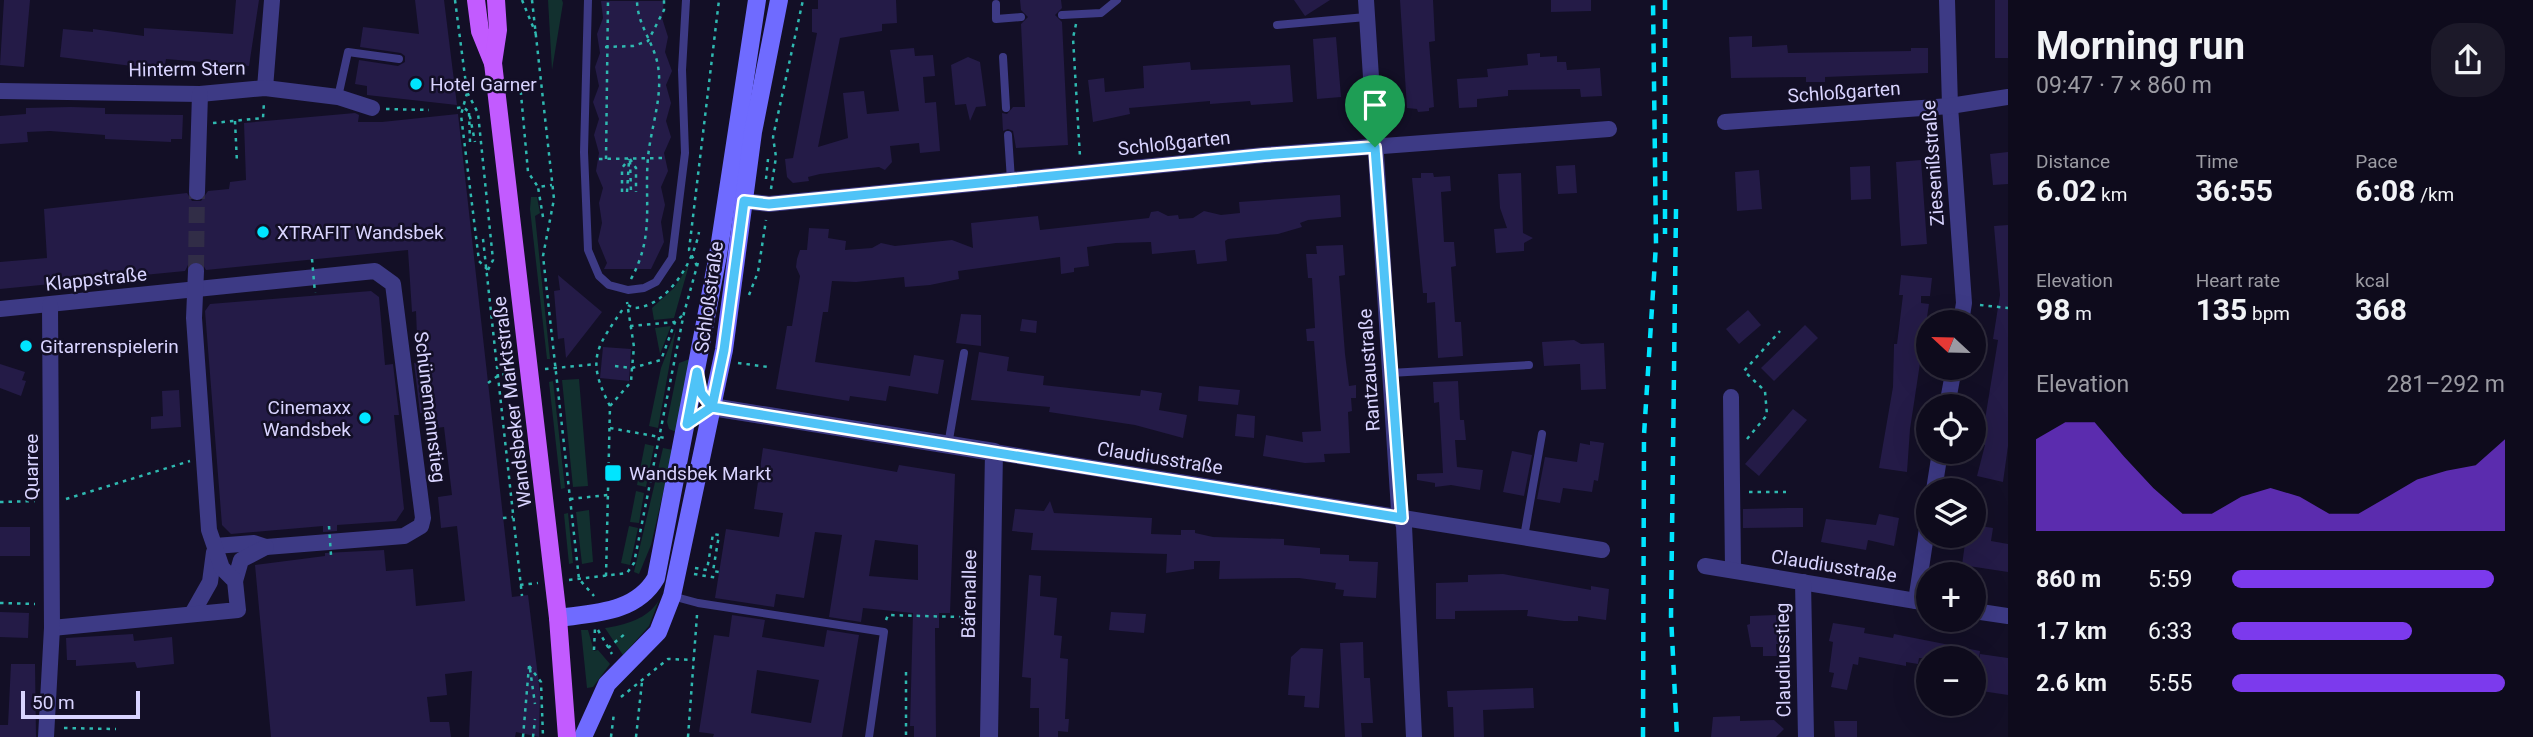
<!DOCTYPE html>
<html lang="en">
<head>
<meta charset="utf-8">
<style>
	:root { --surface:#0e0b1c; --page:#1c1929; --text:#f1f3f6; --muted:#9b9ba3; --line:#2e2b3b; --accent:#7c3aed }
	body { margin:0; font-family:Roboto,sans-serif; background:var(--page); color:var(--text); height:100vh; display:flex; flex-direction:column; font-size:26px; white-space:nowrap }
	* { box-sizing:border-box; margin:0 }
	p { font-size:23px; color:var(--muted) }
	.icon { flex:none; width:38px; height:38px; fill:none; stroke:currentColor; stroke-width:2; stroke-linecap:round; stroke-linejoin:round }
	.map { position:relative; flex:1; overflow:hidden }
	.sheet { display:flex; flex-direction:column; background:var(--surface); width:525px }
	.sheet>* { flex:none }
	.needle { width:46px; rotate:292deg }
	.buttons { position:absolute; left:1916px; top:310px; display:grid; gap:14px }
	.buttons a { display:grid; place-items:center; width:70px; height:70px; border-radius:50%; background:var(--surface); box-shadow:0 7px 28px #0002,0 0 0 2px var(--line); font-size:35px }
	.scale { position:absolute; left:21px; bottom:18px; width:119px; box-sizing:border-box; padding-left:7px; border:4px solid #d9d4ff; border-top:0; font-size:19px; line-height:24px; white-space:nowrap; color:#d9d4ff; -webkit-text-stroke:5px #130f26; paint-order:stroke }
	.pin { position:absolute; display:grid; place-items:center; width:60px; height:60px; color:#fff; margin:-72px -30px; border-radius:50% 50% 50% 0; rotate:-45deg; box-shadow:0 0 7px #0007 }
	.pin .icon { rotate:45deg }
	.round { display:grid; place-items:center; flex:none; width:74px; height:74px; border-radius:28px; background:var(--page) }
	.summary { display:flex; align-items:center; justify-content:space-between; height:119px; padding:0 28px }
	h1 { font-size:38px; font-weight:700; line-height:52px }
	.metrics { display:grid; grid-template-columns:repeat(3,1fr); gap:10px; height:119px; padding:7px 28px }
	.metrics div { display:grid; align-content:center }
	.metrics b { font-size:30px; font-weight:700 }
	.metrics small { font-size:19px; font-weight:400 }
	.metrics p { font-size:19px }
	.chart { height:196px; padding:14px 28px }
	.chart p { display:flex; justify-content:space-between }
	.chart svg { width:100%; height:126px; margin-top:7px; fill:var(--accent); opacity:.7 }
	ul { padding:0 28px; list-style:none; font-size:23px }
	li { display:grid; grid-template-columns:112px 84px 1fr; align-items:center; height:52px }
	li i { height:18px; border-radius:9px; background:var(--accent) }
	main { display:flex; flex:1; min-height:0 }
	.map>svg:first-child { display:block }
	.green { fill:#12302f }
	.building { fill:#241b47; fill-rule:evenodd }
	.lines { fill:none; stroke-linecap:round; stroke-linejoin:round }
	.minor-tunnel { stroke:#312d47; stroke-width:16; stroke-dasharray:16 8; stroke-linecap:butt }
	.path { stroke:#2fb8b0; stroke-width:2.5; stroke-dasharray:3.5 5; stroke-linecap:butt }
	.service { stroke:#3d3a85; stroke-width:8 }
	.minor { stroke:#3d3a85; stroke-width:16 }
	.tertiary { stroke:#3d3a85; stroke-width:18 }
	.secondary { stroke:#6f6bff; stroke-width:18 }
	.primary { stroke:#c25bff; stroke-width:18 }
	.rail { stroke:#00e5ff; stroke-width:4.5; stroke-dasharray:10 9; stroke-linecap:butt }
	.path-bridge { stroke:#2fb8b0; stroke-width:2.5; stroke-dasharray:3.5 5; stroke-linecap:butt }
	.route-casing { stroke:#fff; stroke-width:14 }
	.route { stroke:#4fc3f7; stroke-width:9 }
	.poi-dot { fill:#00e5ff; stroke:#130f26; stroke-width:2.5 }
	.labels { text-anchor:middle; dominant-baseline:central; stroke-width:5; stroke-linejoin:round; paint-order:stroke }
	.street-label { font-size:19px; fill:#d9d4ff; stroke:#130f26 }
	.poi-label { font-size:19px; fill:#d9d4ff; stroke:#130f26; text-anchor:start }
</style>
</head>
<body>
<main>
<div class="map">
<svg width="2008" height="737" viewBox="0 0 2008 737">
	<rect width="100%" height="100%" fill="#130f26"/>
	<!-- green -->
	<g class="green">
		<path d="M548 0H562L563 3 552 70Z"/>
		<path d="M531 197H537L540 213 535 216 550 359H547L530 209Z"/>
		<path d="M689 265 674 318 654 320 652 308 674 288Z"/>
		<path d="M671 326 660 354 655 328Z"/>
		<path d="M676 329 658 428 649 426 661 368Z"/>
		<path d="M690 359 676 432 669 429 667 422 679 363Z"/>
		<path d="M579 379 588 486 573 487 562 380Z"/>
		<path d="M553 381 565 488 561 489 549 382Z"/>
		<path d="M645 444 654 446 646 487 637 485Z"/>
		<path d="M663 448 673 450 651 545 639 574 634 572Z"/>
		<path d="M636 491 644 493 639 523 630 522Z"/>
		<path d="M589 510 593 562 582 564 576 512Z"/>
		<path d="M568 513 573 563 569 564 564 514Z"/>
		<path d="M629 526 638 528 630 565 621 563Z"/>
		<path d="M659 600 649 626 623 655 605 628C625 625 648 619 659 600Z"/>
		<path d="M581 630H588L594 651 598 650 610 664 593 687 587 688Z"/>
	</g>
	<!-- building -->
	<g class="building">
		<path d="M4 0H30L24 67 0 65Z"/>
		<path d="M236 0H259L249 66 166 59 164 70 60 57 63 29 93 32V29L144 36V28L233 34Z"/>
		<path d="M415 0H444L457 105 367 95V86L355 84 359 60 398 66 405 62V56L401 53 360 47 363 27 419 34Z"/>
		<path d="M818 0H896L897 23 882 24V31L840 38 818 147 848 138 843 93 864 91 867 114 899 111 890 50 914 48 915 56 933 55 935 76 923 77 925 103 936 102 940 151 920 153 919 143 890 146 892 162 885 170 879 167 820 174 808 177 809 181 793 183 787 177 785 159 793 158 817 33 812 32V9H818Z"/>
		<path d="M1020 0H1061L1062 8 1055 15 1062 22 1068 145 1016 148 1013 131 1008 129 1003 131 1002 113 1007 114 1013 107H1025L1021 24 1028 17 1021 10Z"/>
		<path d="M1294 0H1330L1305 16Z"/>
		<path d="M1400 0H1433L1435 41 1429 42 1434 107 1429 108V111L1418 112 1417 109 1407 108Z"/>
		<path d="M1551 0H1591V11L1551 12Z"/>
		<rect x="1995" y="0" width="13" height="58"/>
		<path d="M601 1H664L662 18 668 37 665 52 672 71 666 85 671 103 666 121 671 137 664 153 668 171 661 187 665 205 661 222 664 242 651 269H604L607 263 598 241 602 223 599 203 603 188 596 171 599 153 594 135 599 119 593 102 599 86 595 67 600 53 597 34 603 18Z"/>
		<path d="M1752 36V47L1787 45 1788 53 1911 51V48H1928V73L1825 77V82H1806V77L1731 78 1729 37Z"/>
		<path d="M1336 37 1341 97 1317 99 1313 39Z"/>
		<path d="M1540 53V57L1557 56V62H1566L1567 70 1600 68 1602 96 1581 97 1580 89 1508 90V96L1477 99V107L1459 108 1457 79 1488 77 1487 69 1528 65 1527 54Z"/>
		<path d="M968 57 980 62 986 106 976 107 970 121 966 104 955 105 951 65Z"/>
		<path d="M1190 62 1191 70 1290 65 1293 102 1251 105 1250 101 1210 104V101L1129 108 1130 114 1093 122 1088 80 1104 78 1105 92 1144 88 1143 66Z"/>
		<path d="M71 107 105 108V114L183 115 182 139H171V142L105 139V135L50 131 27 132 28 142 0 144V116L26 114V108Z"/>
		<path d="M355 113 359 115 358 122H382L458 114 512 597 528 595 540 693 539 737 516 732 515 737H469L472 671 445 674 447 695 427 697 430 722H449L451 737H271L255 565 325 556V553L384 550 386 571 413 569 416 606 465 601 457 526 441 528 438 497 452 495 444 427 428 429 427 413H420L414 363 418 362 416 311 412 312 408 250 206 270 202 263 196 261 188 265 185 271 0 289V262L47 258 44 209 187 193 192 201H201L208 191 229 189 230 182 246 180 244 123Z"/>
		<path d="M2008 152V184L1993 185 1990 154Z"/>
		<path d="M1921 160 1927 244 1901 246 1896 162Z"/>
		<path d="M1575 165 1577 193 1558 194 1556 166Z"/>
		<path d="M1870 166 1871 199 1851 200 1850 167Z"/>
		<path d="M1759 170 1762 209 1737 211 1735 172Z"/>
		<path d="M1421 173H1433L1434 177 1450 176 1451 191 1441 192 1444 242H1454L1456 266 1451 267 1455 322H1461L1463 356 1438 358 1435 302 1427 303V293H1423L1412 178H1421Z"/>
		<path d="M1521 173 1523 233 1533 238 1524 243V251L1496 253 1494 229 1507 228 1500 208 1498 174Z"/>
		<path d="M1340 195 1341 217 1308 220 1300 223 1302 227 1278 234 1228 239 1225 241 1227 261 1197 264 1195 250 1152 254 1151 242 1116 243 1087 247 1089 266 1074 268V272L1061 274 1060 257 958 271 959 279 930 285 905 287 904 277 856 282 832 281 828 312H823L815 362 910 376 914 355 944 360 938 394 889 386 886 401 850 396 849 401 776 389 787 326H792L800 276 796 267 797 259 800 250H807L809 228 829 229 828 238 846 241 845 250 872 248 881 243 895 246 952 240 973 248 971 223 1038 216 1040 230 1149 218 1151 212 1158 211 1168 216 1178 215 1179 219 1193 218 1204 211 1221 215 1240 213 1239 202Z"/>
		<path d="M2008 225V446L2003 482 1977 476 1985 445 1981 444 1998 340 1993 339 2000 295 1994 226Z"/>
		<path d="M1343 245 1345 275 1339 276 1345 354 1349 386 1356 385V398H1351L1352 411 1348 412 1350 453 1324 454 1325 462 1305 463 1263 456 1266 435 1303 442 1302 432 1321 431 1314 341H1307L1306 329 1315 328 1312 278H1308L1306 254H1317L1316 246Z"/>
		<path d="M558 275 602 312 566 358 564 338 558 339 554 291 560 290Z"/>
		<path d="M1901 275 1932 278 1930 296H1921V303L1929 304 1910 429 1907 472 1879 468 1893 387 1894 344H1897L1903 295H1899Z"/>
		<path d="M371 291 379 297 385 365 393 364 399 415H394L404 509 396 521 337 525V531L323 532V526L231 534 222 525 205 311 210 304Z"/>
		<path d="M1748 310 1761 325 1739 344 1726 329Z"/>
		<path d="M961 314 981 315V346L956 343Z"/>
		<path d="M1022 319 1037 321 1036 333 1020 331Z"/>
		<path d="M1805 325 1818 338 1774 381 1761 368Z"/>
		<path d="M1574 340 1581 344 1604 343 1606 389 1581 390 1580 364 1544 366 1542 342Z"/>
		<path d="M603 347 631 349 629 381 600 378Z"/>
		<path d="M979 352 1009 357 1007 371 1044 376 1043 385 1140 396 1141 390 1162 393 1159 410 1187 415 1183 438 1135 425 1049 412 1050 407 971 400Z"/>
		<path d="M0 364 25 372 22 380 26 381 21 396 0 388Z"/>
		<path d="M1458 381 1460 420H1464L1466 440H1455L1457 467 1483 470 1480 490 1451 485 1435 487V483L1417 480V474L1443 473 1439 402 1434 403 1433 382Z"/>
		<path d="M1199 386 1240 390 1238 405 1198 401Z"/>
		<path d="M179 390 181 427 151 429V417L163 416 162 391Z"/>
		<path d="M1793 409 1807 420 1759 476 1745 464Z"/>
		<path d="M1237 414 1255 416 1254 438 1235 436Z"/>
		<path d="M1590 441 1604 443 1598 481 1594 480 1592 492 1563 488 1560 503 1537 499 1545 457 1577 462 1580 443 1590 445Z"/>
		<path d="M763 448 897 472 899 465 955 474 950 613H939V628H935L936 737H914V726H910L913 613 863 608 861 622 829 617 842 535 815 532 804 598 776 594 774 607 715 598 726 529 779 537 783 513 754 509ZM875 540 918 545V580L869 576Z"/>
		<path d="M1512 451 1532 455 1524 496 1503 492Z"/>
		<path d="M1050 501 1054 513 1152 518 1151 534 1181 535V530H1195V533L1213 537 1284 539V545L1320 548V554L1349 555V561L1378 562 1376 598 1343 596 1344 590 1335 589 1336 583 1299 578 1219 579 1220 561H1194V569L1166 573 1167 554 1031 550 1033 533 1012 531 1015 509 1044 511Z"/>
		<path d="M1788 508H1803V527L1743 528V509Z"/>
		<path d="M1879 514 1899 518 1894 546 1868 540 1866 550 1821 542 1826 519 1876 525Z"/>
		<path d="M1974 525 1993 528 1991 541 2008 544V572L1962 565 1966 536H1974Z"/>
		<rect x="0" y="527" width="30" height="29"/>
		<path d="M1503 574 1591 590V586L1609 589 1606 620 1578 616V621H1564L1527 616 1528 610 1455 611V619H1436V583L1468 582V575Z"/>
		<path d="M1029 575 1041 576 1040 596 1057 598 1054 635 1062 636 1060 658 1068 659 1065 719H1069L1068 732 1058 731V737H1039V708H1030L1031 678 1022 677Z"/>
		<path d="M0 612 29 613 28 638 0 637Z"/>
		<path d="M1111 612 1146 614 1144 633 1109 630Z"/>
		<path d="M732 615 765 620 762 637 824 647 827 630 859 635 842 737H713L714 734 699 732 714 635 729 637ZM757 670 819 680 811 723 751 713Z"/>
		<path d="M1776 615 1779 644H1776L1777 656H1763V647H1751L1747 625 1750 624V616Z"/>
		<path d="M1833 623 1865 628 1864 633 1893 638 1894 634 1980 651 1979 658H1919L1918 664 1906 662V666L1859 657 1858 665 1853 664 1847 690 1831 687 1834 673 1829 672 1833 642 1829 641Z"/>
		<path d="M133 634 134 641 172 637 174 664 137 668 135 662 76 666V660H67L66 638Z"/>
		<path d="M1363 642 1364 678H1370L1373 723H1361L1362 737H1345L1340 643Z"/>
		<path d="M1301 648 1323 649 1319 708 1304 707 1305 696 1288 695 1291 657Z"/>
		<path d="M1980 654 2008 658V695L1975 690Z"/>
		<path d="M11 664H35L36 737H0V725H8Z"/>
		<path d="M1533 688 1534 708 1483 710 1484 737H1454L1453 707H1448L1447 691Z"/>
		<path d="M1740 716V721L1774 720 1784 729 1776 737H1711L1713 717Z"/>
		<path d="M1834 721H1857V737H1835Z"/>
	</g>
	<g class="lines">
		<!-- minor-tunnel -->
		<path class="minor-tunnel" d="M196 271 197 192"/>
		<!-- path -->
		<g class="path">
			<path d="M455 0 467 92 478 113 493 260 488 270"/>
			<path d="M522 0 536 34"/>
			<path d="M532 0 554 199 543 256 579 579 594 596"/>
			<path d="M1076 24 1073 38 1080 157"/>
			<path d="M605 47 633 46 648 41 664 10V0"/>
			<path d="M520 83 528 172 538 187"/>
			<path d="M467 93 461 115 479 261 488 270"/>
			<path d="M457 108 463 107 469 112"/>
			<path d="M386 109 429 110"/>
			<path d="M235 121 237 163"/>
			<path d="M213 123 263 118 264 102"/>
			<path d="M470 142 469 112 475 142"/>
			<path d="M599 159 664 158"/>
			<path d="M606 159 608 0"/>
			<path d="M630 159 636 168V192"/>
			<path d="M630 161 631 192"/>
			<path d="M766 179 768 159"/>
			<path d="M771 189 776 157 773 137 803 0"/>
			<path d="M622 192V168L629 159"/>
			<path d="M627 192 629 161"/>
			<path d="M543 217 538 187 552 185"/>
			<path d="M483 239 522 596"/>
			<path d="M697 266 689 250 719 0"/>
			<path d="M631 279C655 235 644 203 648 157 651 127 663 97 658 66 654 42 637 25 637 0"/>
			<path d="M749 295 758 272 766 220"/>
			<path d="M628 305 633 308C667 308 694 261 699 232"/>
			<path d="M1980 305 2008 308"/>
			<path d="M630 326 675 322"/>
			<path d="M738 363 768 367"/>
			<path d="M615 366 632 368 661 360 675 322 683 315"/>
			<path d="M545 369 597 364"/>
			<path d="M488 383 499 375 514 373"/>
			<path d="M610 406C585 358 597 347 625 306"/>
			<path d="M610 428 665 438"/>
			<path d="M1747 439 1767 415 1765 391 1744 371 1780 331"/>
			<path d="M1749 492H1786"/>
			<path d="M66 499 190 461"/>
			<path d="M570 499 608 495"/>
			<path d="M0 502 35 501"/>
			<path d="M503 518 513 517"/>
			<path d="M695 568 707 570 713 534 719 535 713 571 719 572"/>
			<path d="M694 574 718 578"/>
			<path d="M606 576 610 406 631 382 632 368 634 347 627 302"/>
			<path d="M569 580 627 573 634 563 684 313 699 259"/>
			<path d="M520 585 538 583"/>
			<path d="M0 603 35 604"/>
			<path d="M886 620 888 615 959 617 976 621"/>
			<path d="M598 630 612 654"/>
			<path d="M608 648 626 633"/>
			<path d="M594 650 595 628"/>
			<path d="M529 666 541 682 543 737"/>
			<path d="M530 669 535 704"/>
			<path d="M906 672V737"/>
			<path d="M621 697 668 659 694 660"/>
			<path d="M64 728 116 729"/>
			<path d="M523 737 529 666"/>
			<path d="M533 737 535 719"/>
			<path d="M611 737 614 713"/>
			<path d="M636 737 642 682"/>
			<path d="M688 737 697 615"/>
		</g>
		<!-- service -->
		<g class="service">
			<path d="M588 0 584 152 588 250 599 276 609 285 628 290 644 288 656 282 672 258 685 153 682 70 686 0"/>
			<path d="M996 4V19L1021 17"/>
			<path d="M1062 15 1101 13 1117 0"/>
			<path d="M1277 25 1366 17"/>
			<path d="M1003 57 1006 108"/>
			<path d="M338 97 348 52 399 59"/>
			<path d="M1008 135 1011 180"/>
			<path d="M1390 373 1529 365"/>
			<path d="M948 445 964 353"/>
			<path d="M1524 537 1542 434"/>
			<path d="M672 596 698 603 884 632 869 737"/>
		</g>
		<!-- minor -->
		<g class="minor">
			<path d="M1366 0 1399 510 1404 526 1414 737"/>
			<path d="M1947 0 1950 106 1964 303 1961 322"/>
			<path d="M265 88 272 0"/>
			<path d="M0 91 200 94 265 88 338 97 372 108"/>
			<path d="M1725 122 1950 106 2008 97"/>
			<path d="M197 192 200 94"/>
			<path d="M744 201 769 204 1264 155 1609 129"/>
			<path d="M0 309 375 271 393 284 423 518 421 526 404 536 266 547 254 543 215 546"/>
			<path d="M1731 397 1733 570"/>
			<path d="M1947 406 1954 368"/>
			<path d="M994 452 1602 550"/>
			<path d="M1934 490 1940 452"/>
			<path d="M1705 566 1928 603"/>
			<path d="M235 581 241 560 266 547"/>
			<path d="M1803 582 1806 737"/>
			<path d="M1916 601 1928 522"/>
			<path d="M1974 611 2008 616"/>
			<path d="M193 612 210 582 214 552"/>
			<path d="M52 628 238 610 235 581 222 568 209 530 194 318 196 271"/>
			<path d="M46 737 52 628 50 305"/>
		</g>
		<!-- tertiary -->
		<path class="tertiary" d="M712 407 994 452 989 737"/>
		<!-- secondary -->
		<g class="secondary">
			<path d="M558 618C594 613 636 613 656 578L718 255 757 0"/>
			<path d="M583 737 607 684 658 632 672 596 724 350 753 132 779 0"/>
		</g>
		<!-- primary -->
		<g class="primary">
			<path d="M476 0 480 31 493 63"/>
			<path d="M496 0 498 30 493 63 558 618 567 737"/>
		</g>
		<!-- rail -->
		<g class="rail">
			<path d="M1665 0V234"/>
			<path d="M1676 209 1671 616 1677 737"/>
			<path d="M1643 737 1644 435 1656 244 1653 0"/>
		</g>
		<!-- path-bridge -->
		<g class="path-bridge">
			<path d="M312 259 315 293"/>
			<path d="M329 526 331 555"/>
		</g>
	</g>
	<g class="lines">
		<defs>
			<path id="route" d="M1375 147 1264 155 769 204 744 201 724 350 712 407 687 424 697 372 701 393 712 407 1402 518 1375 147"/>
		</defs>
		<!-- route casing -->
		<use href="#route" class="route-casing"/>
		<!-- route -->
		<use href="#route" class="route"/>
	</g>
	<!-- markers -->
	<g class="poi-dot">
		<circle cx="416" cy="84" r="7"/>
		<circle cx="263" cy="232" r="7"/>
		<circle cx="26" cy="346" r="7"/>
		<circle cx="365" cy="418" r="7"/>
		<rect x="604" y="464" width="18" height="18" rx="3.5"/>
	</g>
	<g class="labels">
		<!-- street labels -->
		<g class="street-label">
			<text transform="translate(187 69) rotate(-1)">Hinterm Stern</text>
			<text transform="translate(1844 92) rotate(-4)">Schloßgarten</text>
			<text transform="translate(1174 143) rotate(-6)">Schloßgarten</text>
			<text transform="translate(1933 163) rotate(-94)">Ziesenißstraße</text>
			<text transform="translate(96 279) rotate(-6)">Klappstraße</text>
			<text transform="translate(709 297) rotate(-82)">Schloßstraße</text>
			<text transform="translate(1369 370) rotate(-94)">Rantzaustraße</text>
			<text transform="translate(512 402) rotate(-97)">Wandsbeker Marktstraße</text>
			<text transform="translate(430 407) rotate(83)">Schünemannstieg</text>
			<text transform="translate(1160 458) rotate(9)">Claudiusstraße</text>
			<text transform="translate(31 467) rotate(-90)">Quarree</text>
			<text transform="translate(1834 566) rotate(9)">Claudiusstraße</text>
			<text transform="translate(969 594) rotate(-89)">Bärenallee</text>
			<text transform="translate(1783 660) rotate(-91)">Claudiusstieg</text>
		</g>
		<!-- poi labels -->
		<g class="poi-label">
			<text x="430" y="84">Hotel Garner</text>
			<text x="277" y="232">XTRAFIT Wandsbek</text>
			<text x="40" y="346">Gitarrenspielerin</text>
			<text x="351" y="407" text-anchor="end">Cinemaxx<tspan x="351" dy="22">Wandsbek</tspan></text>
			<text x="629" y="473">Wandsbek Markt</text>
		</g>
	</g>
</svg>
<div class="buttons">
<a><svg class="needle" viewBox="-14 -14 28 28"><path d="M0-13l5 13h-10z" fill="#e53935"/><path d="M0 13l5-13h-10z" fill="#9b9ba3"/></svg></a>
<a><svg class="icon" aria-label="locate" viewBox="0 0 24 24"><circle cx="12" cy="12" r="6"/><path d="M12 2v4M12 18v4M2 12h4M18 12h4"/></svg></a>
<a><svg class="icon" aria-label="layers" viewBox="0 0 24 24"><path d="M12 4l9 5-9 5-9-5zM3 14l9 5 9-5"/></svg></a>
<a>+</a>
<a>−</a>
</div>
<div class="scale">50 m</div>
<div class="pin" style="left:1375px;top:147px;background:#1e9e55"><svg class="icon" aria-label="arrive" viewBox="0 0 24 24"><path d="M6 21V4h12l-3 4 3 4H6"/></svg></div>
</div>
<section class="sheet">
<div class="summary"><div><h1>Morning run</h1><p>09:47 · 7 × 860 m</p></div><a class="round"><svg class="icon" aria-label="share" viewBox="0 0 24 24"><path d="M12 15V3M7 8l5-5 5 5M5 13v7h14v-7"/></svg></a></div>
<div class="metrics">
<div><p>Distance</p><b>6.02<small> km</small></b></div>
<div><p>Time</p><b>36:55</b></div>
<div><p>Pace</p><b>6:08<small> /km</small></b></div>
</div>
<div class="metrics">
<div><p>Elevation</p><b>98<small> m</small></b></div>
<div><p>Heart rate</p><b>135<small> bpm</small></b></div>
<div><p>kcal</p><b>368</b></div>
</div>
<div class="chart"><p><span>Elevation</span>281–292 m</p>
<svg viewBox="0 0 160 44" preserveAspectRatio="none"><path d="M0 44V12L10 6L20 6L30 18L40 29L50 38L60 38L70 32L80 29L90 32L100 38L110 38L120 32L130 26L140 23L150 21L160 12V44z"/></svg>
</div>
<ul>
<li><b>860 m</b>5:59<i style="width:96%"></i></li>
<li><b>1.7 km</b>6:33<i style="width:66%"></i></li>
<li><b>2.6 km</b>5:55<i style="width:100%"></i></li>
</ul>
</section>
</main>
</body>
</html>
